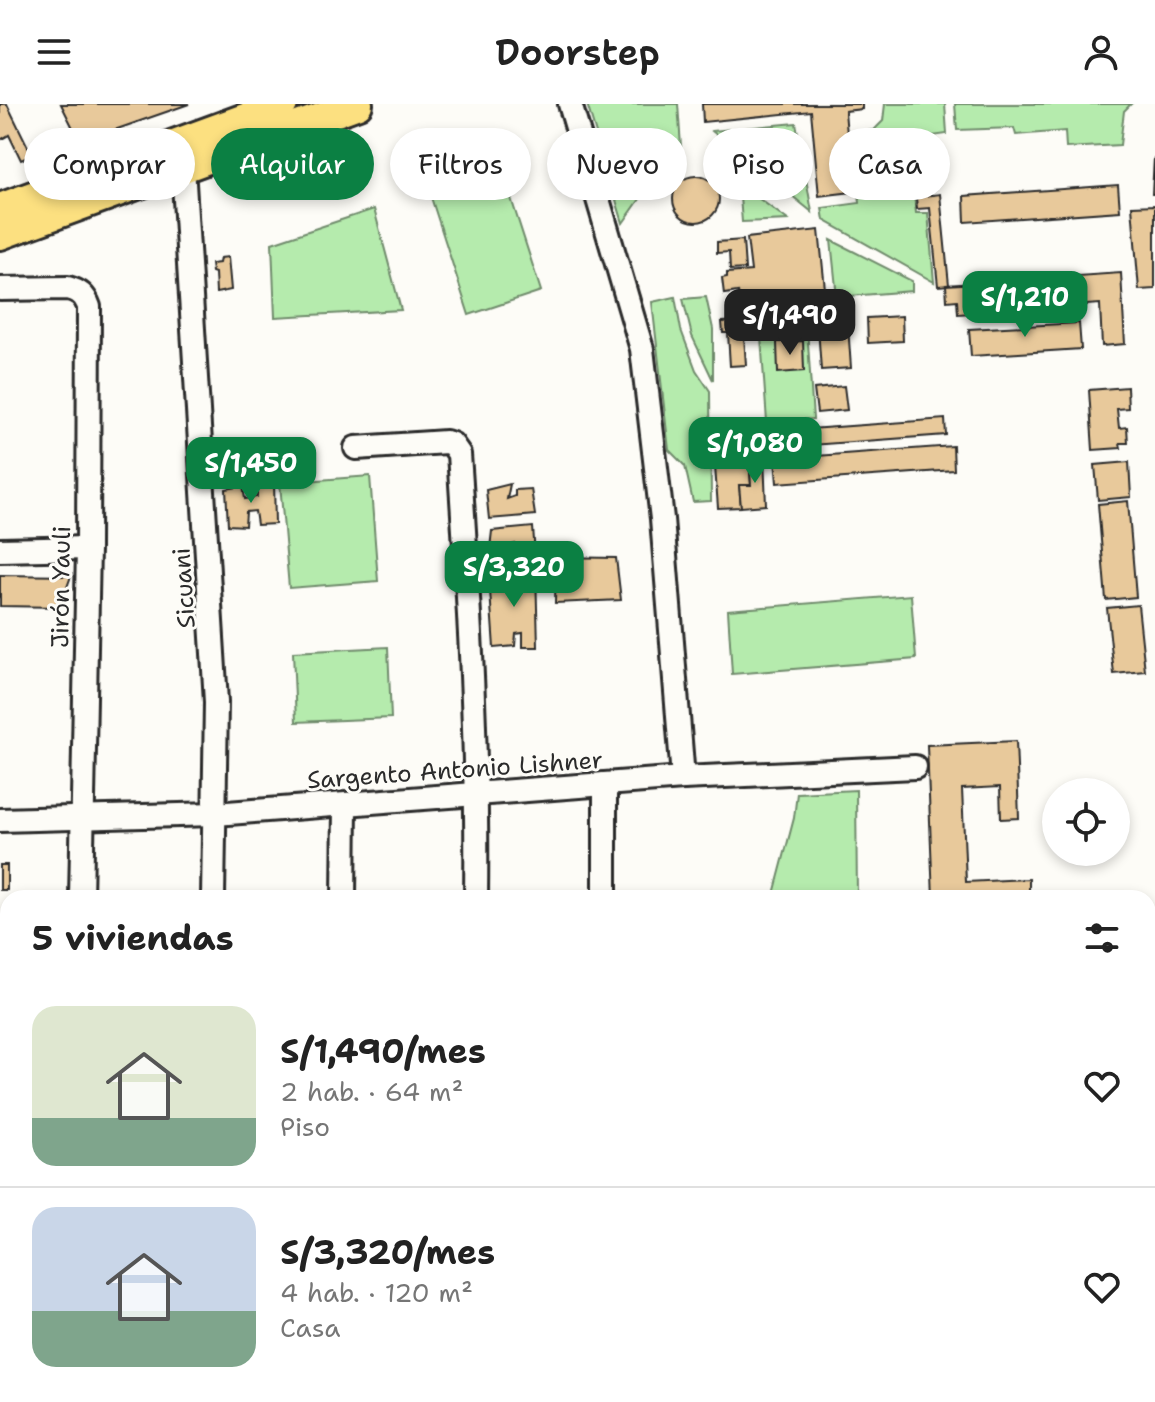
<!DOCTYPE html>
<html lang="es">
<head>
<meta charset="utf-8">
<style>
  :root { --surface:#fff; --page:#f6f6f6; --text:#222; --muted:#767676; --line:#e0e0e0; --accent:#0b8043 }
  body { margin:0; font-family:"Shantell Sans",sans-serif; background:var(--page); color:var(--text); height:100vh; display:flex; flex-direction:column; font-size:30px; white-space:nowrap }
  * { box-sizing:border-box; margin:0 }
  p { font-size:26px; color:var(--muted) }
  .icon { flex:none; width:44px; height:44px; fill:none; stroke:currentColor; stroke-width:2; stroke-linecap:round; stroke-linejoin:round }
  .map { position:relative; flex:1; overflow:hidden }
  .sheet { position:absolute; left:0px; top:786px; width:1156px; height:512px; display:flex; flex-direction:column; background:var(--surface); border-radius:24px 24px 0 0; box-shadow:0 4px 12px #0003 }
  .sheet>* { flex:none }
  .hud { position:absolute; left:24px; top:24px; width:1108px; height:72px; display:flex; gap:16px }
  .fabs { position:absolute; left:1042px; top:674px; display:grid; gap:16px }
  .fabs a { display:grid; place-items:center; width:88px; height:88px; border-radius:50%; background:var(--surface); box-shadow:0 4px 12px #0003; font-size:40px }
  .price { position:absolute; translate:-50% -68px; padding:0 18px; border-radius:16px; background:var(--accent); color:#fff; font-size:26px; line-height:52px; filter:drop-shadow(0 2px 4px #0008) }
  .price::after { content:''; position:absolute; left:50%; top:48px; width:24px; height:18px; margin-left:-12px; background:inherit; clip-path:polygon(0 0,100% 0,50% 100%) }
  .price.active { background:#222; color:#fff }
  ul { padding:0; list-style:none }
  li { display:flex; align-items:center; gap:24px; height:200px; padding:0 32px }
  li+li { border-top:2px solid var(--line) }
  li span { display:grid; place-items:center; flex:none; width:224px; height:160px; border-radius:24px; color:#555 }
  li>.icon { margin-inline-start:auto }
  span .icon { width:96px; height:96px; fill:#fffc; stroke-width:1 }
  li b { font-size:34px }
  h2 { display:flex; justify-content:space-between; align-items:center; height:96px; padding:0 32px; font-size:34px }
  .tag { padding:0 28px; border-radius:36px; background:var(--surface); box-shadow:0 4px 12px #0003; font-size:28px; line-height:72px }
  .tag.active { background:var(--accent); color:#fff }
  header { display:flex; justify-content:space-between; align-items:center; height:104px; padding:0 32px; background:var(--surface); font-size:36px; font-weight:600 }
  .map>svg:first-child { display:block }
  .green { fill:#b5ebad; stroke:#708b6c; stroke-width:2 }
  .building { fill:#e8c99b; stroke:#2b2b2b; stroke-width:2 }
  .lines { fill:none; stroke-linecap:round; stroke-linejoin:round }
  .minor-casing { stroke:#2b2b2b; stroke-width:28 }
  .major-casing { stroke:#2b2b2b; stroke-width:34 }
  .minor { stroke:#fdfcf7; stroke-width:22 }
  .major { stroke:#fce080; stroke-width:28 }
  .labels { text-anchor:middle; stroke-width:6; stroke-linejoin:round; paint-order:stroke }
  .street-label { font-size:24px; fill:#2b2b2b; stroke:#fdfcf7 }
</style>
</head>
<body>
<header><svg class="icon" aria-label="menu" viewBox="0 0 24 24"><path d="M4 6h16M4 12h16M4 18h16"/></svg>Doorstep<svg class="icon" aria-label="person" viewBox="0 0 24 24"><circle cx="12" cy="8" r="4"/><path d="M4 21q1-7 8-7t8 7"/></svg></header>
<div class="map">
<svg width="1155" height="1298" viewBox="0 0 1155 1298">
  <rect width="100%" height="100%" fill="#fdfcf7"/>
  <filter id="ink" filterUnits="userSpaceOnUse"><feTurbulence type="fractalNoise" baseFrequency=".0125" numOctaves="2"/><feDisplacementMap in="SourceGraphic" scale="16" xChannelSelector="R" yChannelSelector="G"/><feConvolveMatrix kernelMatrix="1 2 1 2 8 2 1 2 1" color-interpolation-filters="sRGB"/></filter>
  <g filter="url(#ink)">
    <!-- green -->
    <g class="green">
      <path d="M587,0H678L681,43L657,71L623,119Z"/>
      <path d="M885,0H945L947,30L925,33L931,89L914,91L916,109H928L934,178L824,116L822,104L860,99L853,29L874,26L883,17Z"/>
      <path d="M955,0H1131L1124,7L1120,41L1066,44L1065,27L1016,31L1014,24L957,26Z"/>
      <path d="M796,19L812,108L712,27Z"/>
      <path d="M500,60L541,187L469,211L428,84Z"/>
      <path d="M739,80L788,116L742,118Z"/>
      <path d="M374,105L401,206L275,213L272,139Z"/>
      <path d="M831,136L912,177V187L837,193Z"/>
      <path d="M675,193L681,226L696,266L710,287L711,397L693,398L685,362L669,346L652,198Z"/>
      <path d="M706,193L713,225V276L692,232L683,195Z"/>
      <path d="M806,208L813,315L767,318L761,233H746L745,212Z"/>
      <path d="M370,372L378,477L289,484L280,379Z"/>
      <path d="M911,491L916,555L732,570L728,506Z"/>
      <path d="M388,543L391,614L296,618L293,548Z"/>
      <path d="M856,686L857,794H773L794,714L797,689Z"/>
    </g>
    <!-- building -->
    <g class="building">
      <path d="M0,0H7L32,51L21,56L9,31L0,36Z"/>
      <path d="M61,0H189L80,38Z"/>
      <path d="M702,0H862V5L845,7L852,88L819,92L811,7L703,18Z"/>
      <path d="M1154,53L1155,90H1152Z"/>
      <circle cx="696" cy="95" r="23"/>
      <path d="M1118,81L1120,107L965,118L964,92Z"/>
      <path d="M940,90L949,181L938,182L930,104L917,105L916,93Z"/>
      <path d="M1155,101V185L1139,186L1132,102Z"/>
      <path d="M819,126L825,185L739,195L738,188L724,190L722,174L727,173V169L751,167L747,134Z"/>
      <path d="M743,136L745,165L730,166L729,148L717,149V138Z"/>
      <path d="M228,153L231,186L216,189L215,169L212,168L211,160L219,159L220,154Z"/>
      <path d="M1121,169L1125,240L1102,242L1100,200L958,210L957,196L947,197L946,181Z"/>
      <path d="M847,207L851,264L821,266L817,209Z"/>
      <path d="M902,212L903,237L868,239L867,214Z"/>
      <path d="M743,217L746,261L730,262L728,229H723L722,218Z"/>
      <path d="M1079,219L1081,245L971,252L969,225Z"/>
      <path d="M803,237L804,267L778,269L777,238Z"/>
      <path d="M844,282L847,306L817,309L814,285Z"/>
      <path d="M1127,283L1128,304L1117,305L1119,324L1127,323L1128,339H1120L1121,344L1093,346L1089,286Z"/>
      <path d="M945,315L946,331L770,344L769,328Z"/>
      <path d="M762,332L764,353L749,354L751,381H739L741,403L718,404L714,348L731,347L730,339L748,338V333Z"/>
      <path d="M953,342L954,366L777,379L775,355Z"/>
      <path d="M764,353L766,401L741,403L739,381H751L749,354Z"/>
      <path d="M1129,358L1131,393L1098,396L1095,361Z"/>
      <path d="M274,379L275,420L257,421L255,407L246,408L245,422L228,421L226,385L243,382L245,395L257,393V381Z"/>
      <path d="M510,380L507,395L515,392V386L531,385L535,411L489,415L486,386Z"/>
      <path d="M1128,397L1136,493L1106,496L1098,400Z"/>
      <path d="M533,423L535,451L515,453V440L505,443L504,452L489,453L492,427Z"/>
      <path d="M556,453L616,454L621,496L555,499Z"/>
      <path d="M536,466L538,543H523V529L516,530L515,542L494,544L489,472L515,467L513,480L525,477L523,468Z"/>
      <path d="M0,471L71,472L60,503L0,502Z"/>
      <path d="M1138,501L1145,567L1114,570L1107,504Z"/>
      <path d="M1016,637L1019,714L1001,715L1000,683L962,685L966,778L1029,775V794H933L927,641Z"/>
      <rect x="0" y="761" width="7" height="25"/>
      <path d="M0,860H7L6,883L0,882Z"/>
      <path d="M1148,1039H1155V1087L1148,1111Z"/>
      <path d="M441,1290H454L455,1298H441Z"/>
      <rect x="467" y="1290" width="30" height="8"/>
      <path d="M507,1290H544L545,1298H508Z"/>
      <path d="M554,1290H581L582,1298H555Z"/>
    </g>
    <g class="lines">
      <defs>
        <g id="minor">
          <path d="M570,0L642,245L662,415L683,674"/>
          <path d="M183,63L216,598L213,794"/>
          <path d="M0,185L68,184C79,187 85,191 89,203L88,444L81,794"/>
          <path d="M356,344L446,338L452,340L459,350C469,498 478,645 476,794"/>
          <path d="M0,446L88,444"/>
          <path d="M605,680V794"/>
          <path d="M0,716L215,710L683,674L915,663"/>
          <path d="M344,794L345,701"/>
          <path d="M1148,948L1155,947"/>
          <path d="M0,955H8"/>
          <path d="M1148,1132L1155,1129"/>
          <path d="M1148,1159L1155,1149"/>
          <path d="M0,1203H8"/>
          <path d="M426,1290V1298"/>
          <path d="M755,1290L756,1298"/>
          <path d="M74,1298V1290"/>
          <path d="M249,1298V1290"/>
          <path d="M1106,1298L1108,1290"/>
        </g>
        <g id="major">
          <path d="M0,104L283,0"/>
          <path d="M0,131L358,0"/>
          <path d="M1148,1221L1155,1195"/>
          <path d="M1146,1298L1155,1265"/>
        </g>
      </defs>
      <!-- minor casing -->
      <use href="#minor" class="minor-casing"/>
      <!-- major casing -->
      <use href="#major" class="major-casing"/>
      <!-- minor -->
      <use href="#minor" class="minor"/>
      <!-- major -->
      <use href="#major" class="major"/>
    </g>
  </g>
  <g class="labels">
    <!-- street labels -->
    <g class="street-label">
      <text transform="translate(61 483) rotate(-89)" y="8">Jirón Yauli</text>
      <text transform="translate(184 484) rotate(-94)" y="8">Sicuani</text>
      <text transform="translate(455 666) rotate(-4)" y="8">Sargento Antonio Lishner</text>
    </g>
  </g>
</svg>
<div class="fabs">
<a><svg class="icon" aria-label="locate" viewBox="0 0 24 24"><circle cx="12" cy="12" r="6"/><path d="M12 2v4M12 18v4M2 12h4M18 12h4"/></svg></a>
</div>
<b class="price" style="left:1025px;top:235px">S/1,210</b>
<b class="price active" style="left:790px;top:253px">S/1,490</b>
<b class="price" style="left:755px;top:381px">S/1,080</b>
<b class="price" style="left:251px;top:401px">S/1,450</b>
<b class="price" style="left:514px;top:505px">S/3,320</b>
<div class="hud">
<a class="tag">Comprar</a>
<a class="tag active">Alquilar</a>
<a class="tag">Filtros</a>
<a class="tag">Nuevo</a>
<a class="tag">Piso</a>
<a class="tag">Casa</a>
</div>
<section class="sheet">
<h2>5 viviendas<svg class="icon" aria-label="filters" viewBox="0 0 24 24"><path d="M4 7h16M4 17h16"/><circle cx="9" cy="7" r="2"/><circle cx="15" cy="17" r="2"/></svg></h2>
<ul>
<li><span style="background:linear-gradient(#dfe7d0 70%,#7fa58c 0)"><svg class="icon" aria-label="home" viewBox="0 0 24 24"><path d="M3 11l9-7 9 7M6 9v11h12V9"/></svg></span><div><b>S/1,490/mes</b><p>2 hab. · 64 m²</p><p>Piso</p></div><svg class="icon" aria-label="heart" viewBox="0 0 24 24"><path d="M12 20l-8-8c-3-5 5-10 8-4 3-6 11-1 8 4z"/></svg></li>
<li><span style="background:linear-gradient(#c9d6e8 65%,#7fa58c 0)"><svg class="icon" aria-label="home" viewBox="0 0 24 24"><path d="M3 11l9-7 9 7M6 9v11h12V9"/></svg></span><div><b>S/3,320/mes</b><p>4 hab. · 120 m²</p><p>Casa</p></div><svg class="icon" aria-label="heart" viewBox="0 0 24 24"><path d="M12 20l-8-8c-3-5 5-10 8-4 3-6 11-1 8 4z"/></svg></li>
</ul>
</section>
</div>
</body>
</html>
